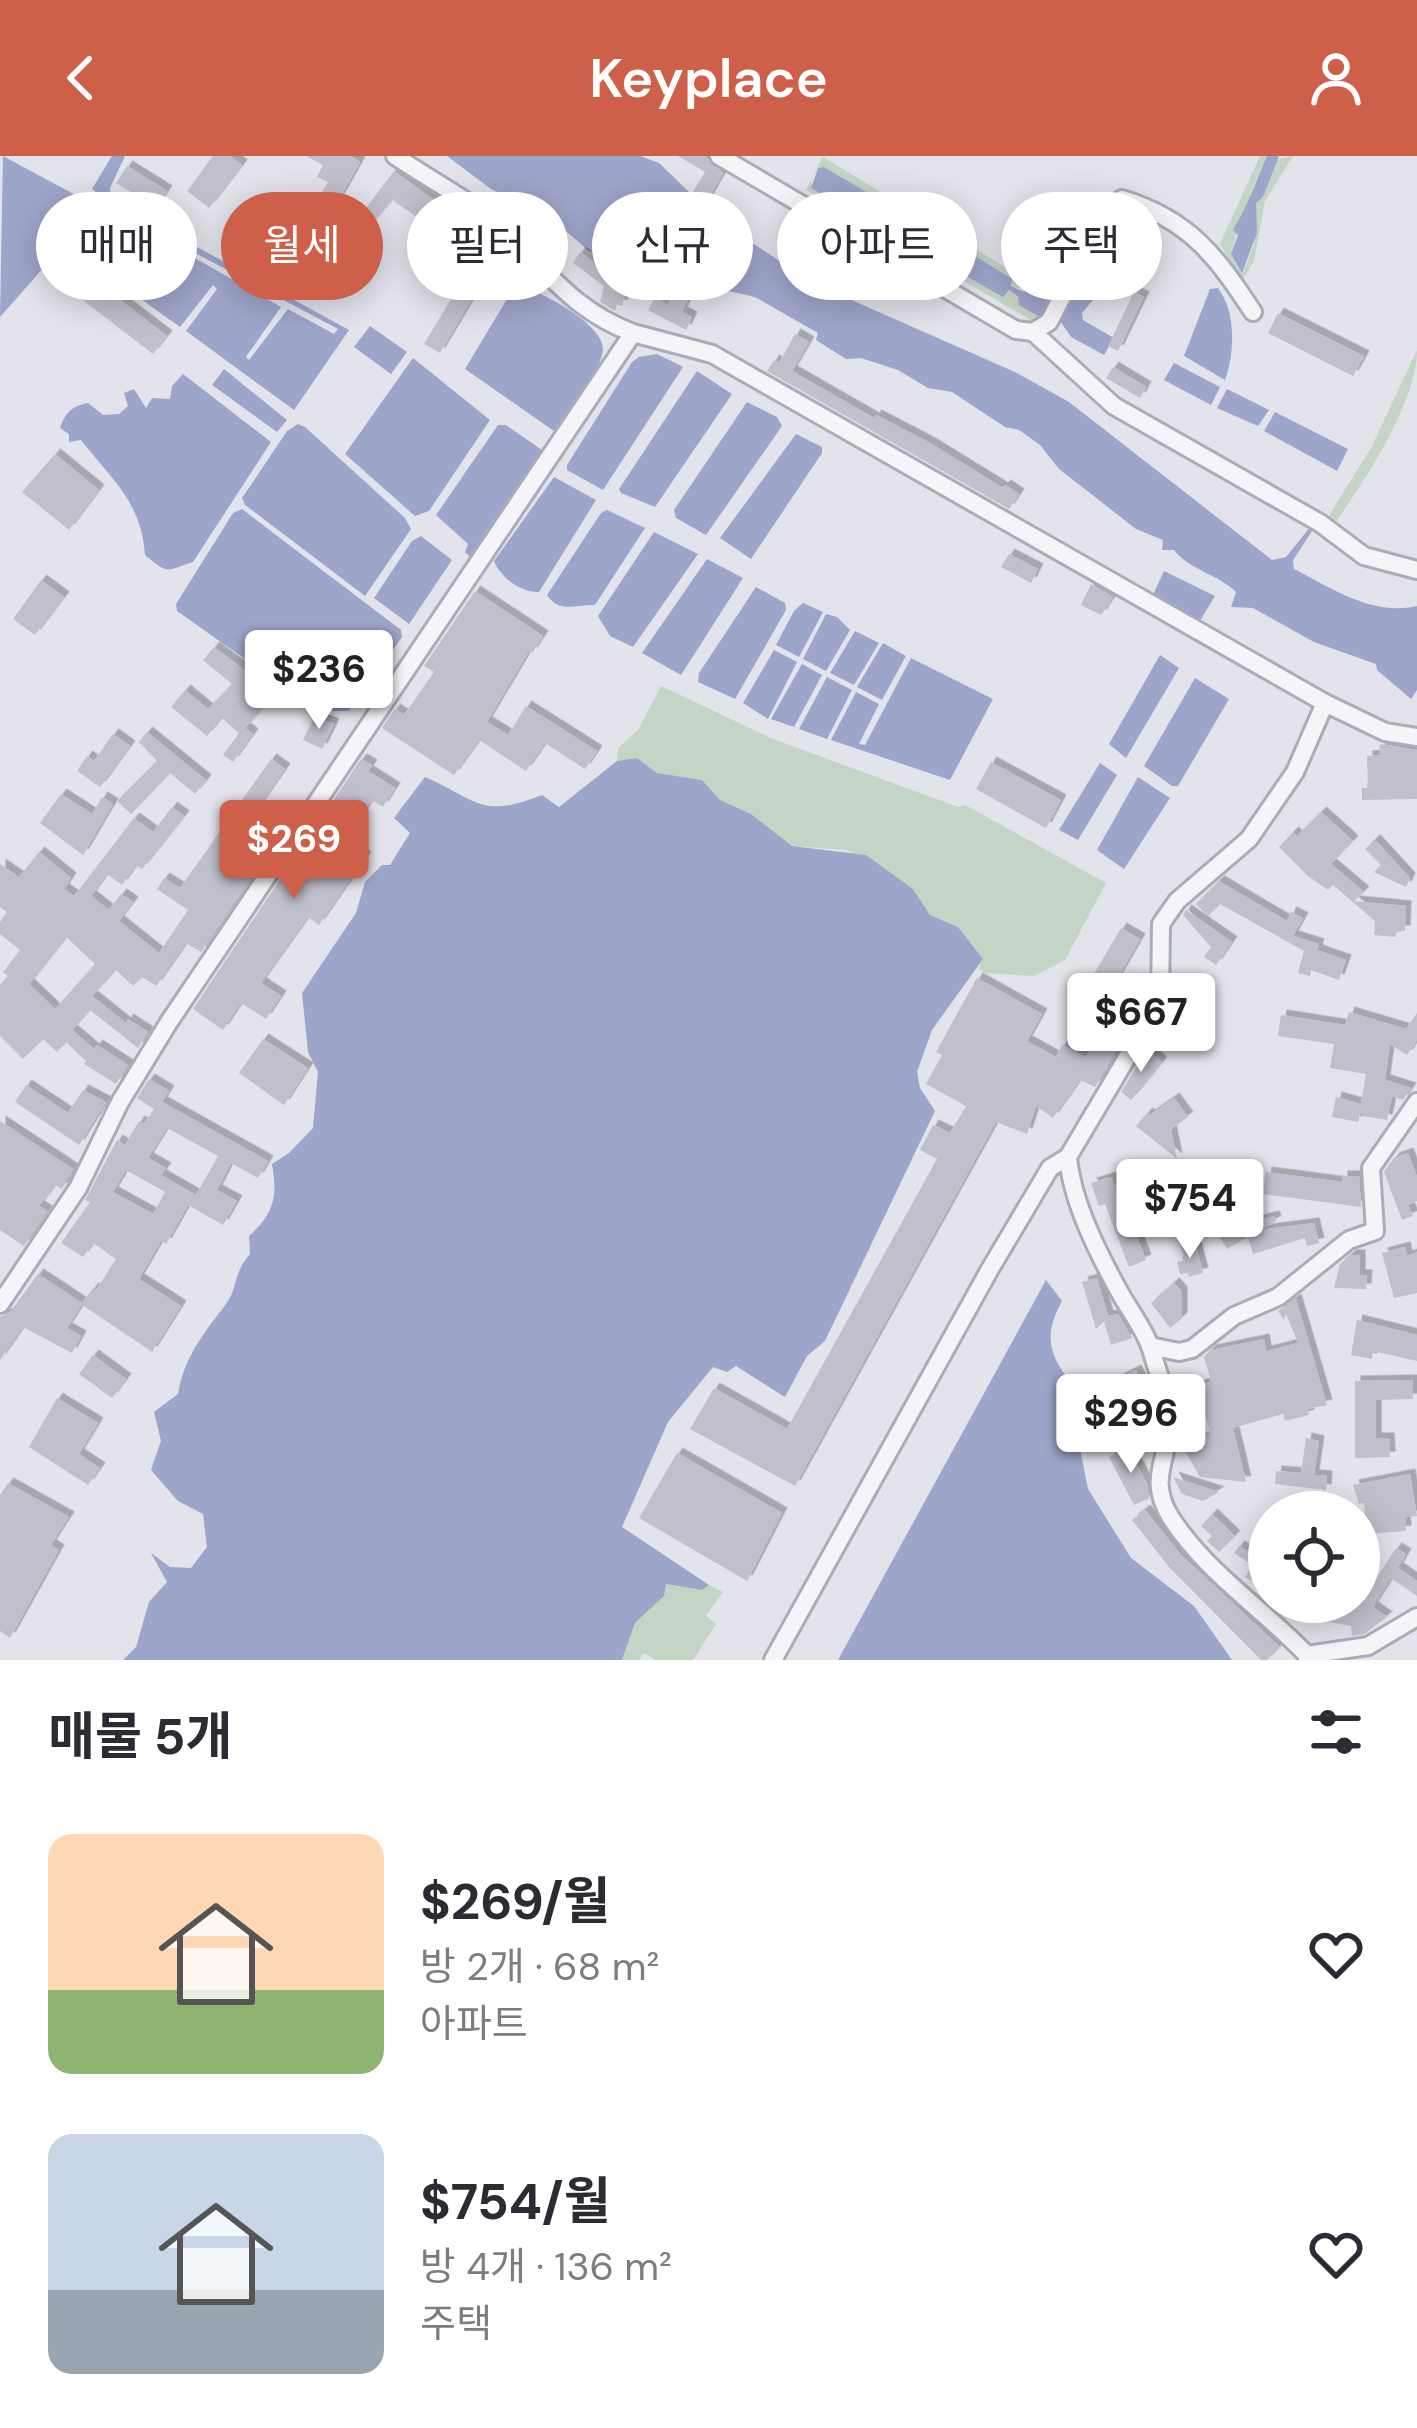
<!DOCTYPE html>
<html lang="ko">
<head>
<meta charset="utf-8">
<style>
  :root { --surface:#fff; --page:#f7f7f7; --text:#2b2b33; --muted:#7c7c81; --accent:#ce5f49 }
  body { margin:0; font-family:"DM Sans","Noto Sans KR",sans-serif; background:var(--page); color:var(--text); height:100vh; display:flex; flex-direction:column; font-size:45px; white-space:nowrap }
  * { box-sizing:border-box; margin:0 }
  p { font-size:39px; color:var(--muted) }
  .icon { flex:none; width:66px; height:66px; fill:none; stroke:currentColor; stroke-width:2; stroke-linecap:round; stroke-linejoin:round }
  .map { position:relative; height:1504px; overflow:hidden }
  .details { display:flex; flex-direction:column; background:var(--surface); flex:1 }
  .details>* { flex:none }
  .hud { position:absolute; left:36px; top:36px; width:1347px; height:108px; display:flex; gap:24px }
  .fabs { position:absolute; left:1248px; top:1335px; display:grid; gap:24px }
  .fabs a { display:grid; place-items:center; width:132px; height:132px; border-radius:50%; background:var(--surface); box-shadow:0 6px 30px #0003; font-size:60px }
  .price { position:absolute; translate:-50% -102px; padding:0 27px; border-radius:12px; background:#fff; color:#222; font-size:39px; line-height:78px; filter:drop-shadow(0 3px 6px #0008) }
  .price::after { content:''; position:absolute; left:50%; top:72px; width:36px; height:27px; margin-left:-18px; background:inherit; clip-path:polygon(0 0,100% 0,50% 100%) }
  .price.active { background:var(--accent); color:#fff }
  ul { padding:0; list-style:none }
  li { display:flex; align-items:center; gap:36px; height:300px; padding:0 48px }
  li span { display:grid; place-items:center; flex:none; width:336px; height:240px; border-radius:24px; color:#555 }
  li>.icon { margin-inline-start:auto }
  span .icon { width:144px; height:144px; fill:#fffc; stroke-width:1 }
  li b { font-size:51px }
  h2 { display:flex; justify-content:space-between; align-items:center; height:144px; padding:0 48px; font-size:51px }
  .pill { padding:0 42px; border-radius:54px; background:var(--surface); box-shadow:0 6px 30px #0003; font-size:42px; line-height:108px }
  .pill.active { background:var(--accent); color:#fff }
  header { display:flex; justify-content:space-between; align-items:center; height:156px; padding:0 48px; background:var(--accent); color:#fff; font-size:54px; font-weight:600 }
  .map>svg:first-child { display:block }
  .green { fill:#c4d4c5; fill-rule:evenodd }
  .water { fill:#9ea5ca }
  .building { fill:#c0c0cd; fill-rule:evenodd; filter:url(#shadow) }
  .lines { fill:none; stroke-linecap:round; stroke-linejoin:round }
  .minor-casing { stroke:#abacb9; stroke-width:22 }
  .minor { stroke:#f5f5f9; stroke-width:16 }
</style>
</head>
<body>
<header><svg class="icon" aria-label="back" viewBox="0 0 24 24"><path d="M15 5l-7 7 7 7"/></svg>Keyplace<svg class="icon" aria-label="person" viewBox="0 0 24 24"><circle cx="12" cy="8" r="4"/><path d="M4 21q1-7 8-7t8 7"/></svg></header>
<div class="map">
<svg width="1417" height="1504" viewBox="0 0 1417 1504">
  <defs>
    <filter id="shadow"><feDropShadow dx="5.5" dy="-5.5" stdDeviation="0" flood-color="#0004"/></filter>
  </defs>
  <rect width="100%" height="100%" fill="#e2e3eb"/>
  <!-- green -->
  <g class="green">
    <path d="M1260,0H1267L1251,36L1252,46L1241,59L1231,98L1243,116L1254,89L1255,46L1263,41L1275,4L1293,0L1265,45L1254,105L1242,125L1220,88Z"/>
    <path d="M823,1L1055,141L1053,144L1010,129L1004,141L1008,134L1043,163L1038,168L806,34ZM824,11L906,60L895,78L810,26L818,12Z"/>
    <path d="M1417,194C1417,246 1365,324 1335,367L1329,360L1372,290Z"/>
    <path d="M661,530L773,583L958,651L965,649L1106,727L1065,804L1034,820L984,817L979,813L982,803L958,771L930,759L913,733L847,694L792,690L751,658L720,644L702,624L657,617L637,602L617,605L618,592L638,574Z"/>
    <path d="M665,1428L702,1434L709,1429L723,1436L706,1460L716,1468L693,1504H656L644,1497L639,1504H622L635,1467L664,1440Z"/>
  </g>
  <!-- water -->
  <g class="water">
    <path d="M3,0L157,83L133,121L135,124L163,84L281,151L246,201L249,204L288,153L334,178L338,173L105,49L103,41L92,33L112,0H125L110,32L111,44L349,174L294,254L186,175L217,133L213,129L180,171L74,95L96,63L91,58L0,161Z"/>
    <path d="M447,0H640L659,7L720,66L815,128L1015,216L1069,246L1272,404L1286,401L1311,370L1314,372L1293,404L1294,413C1333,433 1372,460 1417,450V534L1411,543L1377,514L1376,508L1314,486L1253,452L1231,451L1236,436C1218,418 1189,414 1174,394H1162L1163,384L1136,373L1059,313L1040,289L1019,274L1005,271L952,236L928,232L898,214L861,202L846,203L816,184L818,177L755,141L720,133L692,114L620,96L599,92L590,96L547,59L491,33Z"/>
    <path d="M1267,0H1279L1263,41L1256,47L1257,77L1242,117L1231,98L1238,79L1233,74C1248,49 1255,28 1267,0Z"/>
    <path d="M824,11L907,60L894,79L811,32L818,12Z"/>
    <path d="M924,68L1012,123L1011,130L1024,136L1030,132L1053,144L1043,163L1019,149L1018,141L1009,134L1003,141L910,88L906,83L910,72Z"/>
    <path d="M1102,94L1116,103L1104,131L1082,157L1083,164L1114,182L1104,199L1071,181L1060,165Z"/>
    <path d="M516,128C538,134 605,168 603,194C601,216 567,256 554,275L465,213Z"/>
    <path d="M1218,132C1236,156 1235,196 1225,224L1184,200L1210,133Z"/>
    <path d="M370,170L407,196L391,218L354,191Z"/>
    <path d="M657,198L683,211L603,334L567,314V309L632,206L639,201Z"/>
    <path d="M413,202L490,264L429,355L415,360L345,298Z"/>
    <path d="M1174,207L1220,231L1211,249L1164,224Z"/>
    <path d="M224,213L287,264L277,276L212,229Z"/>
    <path d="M697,215L732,238L655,351L621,337L619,333Z"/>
    <path d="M183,218L271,286L193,406C167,414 170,420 145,399C141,344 111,323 81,284L69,286V278L60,272C65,257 72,250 88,247L103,259L119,258L128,250L124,237L134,233L146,252L152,242L170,243L172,230Z"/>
    <path d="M1227,233L1269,254L1258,270L1217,252Z"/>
    <path d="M747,246L777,261L782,270L706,379L676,362L674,354Z"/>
    <path d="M1275,256L1348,293L1337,315L1264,275Z"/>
    <path d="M298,268L305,271L405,362L411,373L365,440L245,349L242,342L287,275Z"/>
    <path d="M498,269H506L542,294L471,402L465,396L468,388L436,359Z"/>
    <path d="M796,278L822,291V297L751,403L720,382Z"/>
    <path d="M554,321L596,344L539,436C521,437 500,421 494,405Z"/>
    <path d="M242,353L401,474L402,481L349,555H319L177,455L176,448L233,357Z"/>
    <path d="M607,354L645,372L595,449C575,448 560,458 547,439L601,357Z"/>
    <path d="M654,376L698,398L633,491L610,480L598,460Z"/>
    <path d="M421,380L452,404L409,468L374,442L412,385Z"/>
    <path d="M707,403L743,422L681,519L642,497Z"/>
    <path d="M1164,415L1215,440L1198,468C1182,459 1165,451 1153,439Z"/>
    <path d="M756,431L785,447L786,454L735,543L698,526L699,517Z"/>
    <path d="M803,447L823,456L799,501L776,489L794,455Z"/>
    <path d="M826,458L837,461L850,474L826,515L803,503Z"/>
    <path d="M855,475L879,487L854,529L830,517Z"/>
    <path d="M883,487L906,500L882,544L857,531Z"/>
    <path d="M774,494L797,506L768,563L743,547Z"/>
    <path d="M1160,499L1179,512L1126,602L1109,588Z"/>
    <path d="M911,502L993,543L950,624L831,584L856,536L879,548L859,588L865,589Z"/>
    <path d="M802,508L822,519L794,571L771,563Z"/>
    <path d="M827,521L852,534L827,583L799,573Z"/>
    <path d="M1195,522L1229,543L1178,630H1172L1144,610Z"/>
    <path d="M637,602L657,617L702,624L720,644L751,658L792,690L866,699L913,733L930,759L958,771L983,803L932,874L917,916L920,932L935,955L825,1185L807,1200L785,1241L736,1210L727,1216L713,1211L668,1266L622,1371L709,1429L702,1434L666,1428L664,1440L635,1467L622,1504H123L136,1491L149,1446L167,1426L151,1397L170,1411L191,1412L207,1391L203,1358L178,1345L151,1314L161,1285L154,1256L178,1238C184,1201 204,1177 226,1148C238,1132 233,1117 250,1098L249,1080C274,1057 278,1041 272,1008L289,997L313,972L318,916L308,896L302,837L356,757L365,726L382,709H390L410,677L394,662L425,621C479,645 481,663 542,639L559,651L617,605Z"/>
    <path d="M1100,607L1117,619L1078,684L1059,674Z"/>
    <path d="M1138,621L1170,642L1124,713L1097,694Z"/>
    <path d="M1046,1124L1062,1145C1027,1208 1083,1219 1092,1269L1079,1288L1088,1333L1131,1402L1194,1450L1232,1504H838Z"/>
  </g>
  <!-- building -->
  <g class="building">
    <path d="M213,0H230L242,9L209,52L187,35Z"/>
    <path d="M306,0H350L360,6L337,47L359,61L394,15L456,60L448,71L469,85L458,99L431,81L436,74L392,44L363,78L352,71L348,79L335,70L321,92L306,82L314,70L305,65L328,26L317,21L323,9Z"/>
    <path d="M678,0H705L723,17L707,45L693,36L705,16Z"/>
    <path d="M127,10L167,35L156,51L116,27Z"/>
    <path d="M238,81L326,125L317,143L284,126L286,121L231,96Z"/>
    <path d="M483,89L513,110L500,128L472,108Z"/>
    <path d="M580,96L606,115L629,122L622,150L617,148L615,155L600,146L604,130L573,107Z"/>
    <path d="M64,101L167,180L153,198L50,119Z"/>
    <path d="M679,126L693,133L682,156L692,161L686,174L648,154L655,142L668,149Z"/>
    <path d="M457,133L472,143L440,197L424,188Z"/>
    <path d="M1134,136L1144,141L1118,195L1108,190Z"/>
    <path d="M1278,157L1364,200L1353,220L1268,177Z"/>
    <path d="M795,178L809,186L792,215L874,262L876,259L930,287L1003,332L1005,329L1019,338L1009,353L767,215L774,204L779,207Z"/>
    <path d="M1113,211L1146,231L1140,242L1106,222Z"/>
    <path d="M55,298L99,334L69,374L22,336Z"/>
    <path d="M1009,398L1038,413L1031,427L1001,411Z"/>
    <path d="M41,424L64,441L35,479L13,463Z"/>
    <path d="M1091,428L1113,441L1101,459L1081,449Z"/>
    <path d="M475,435L543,480L532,497L529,495L487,566L508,579L526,550L597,595L585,613L545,587L526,615L479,584L454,619L382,572L395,553L404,559L434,516L424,510Z"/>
    <path d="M214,491L276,538L245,572L253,578L233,606L223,599L239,577L222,562L207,580L171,551L185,534L208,553L232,528L203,504Z"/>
    <path d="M315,560L334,568L322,593L303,584Z"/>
    <path d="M147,576L206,624L195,638L170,617L131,658L117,645L157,605L139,586Z"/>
    <path d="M113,578L130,590L100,631L77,615L87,600L94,605Z"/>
    <path d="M1380,588L1417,594V643L1362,644V632H1368L1367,600L1379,599Z"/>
    <path d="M271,603L285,613L237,682L248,689L240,702L257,713L201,796L186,787L156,830L142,821L133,830L116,814L92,840L126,867L128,863L148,876L138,892L90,854L72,874L94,893L97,889L128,909L116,928L84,908L86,905L66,886L57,896L43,883L23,903L0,880V829L8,820L3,816L20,794L0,778V766L7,756L0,751V708L19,721L39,696L71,722L64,733L74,740L134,662L153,676L172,651L184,660L142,713L136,709L122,729L107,718L91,740L109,754L121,738L133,746L119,765L159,797L188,754L157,733L164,722L180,732ZM66,781L95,808L55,853L29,828Z"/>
    <path d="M361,603L372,609L368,615L395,632L383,651L372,644L343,686L366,701L319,769L308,761L261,827L281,840L266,863L241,847L223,874L193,853Z"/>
    <path d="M991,606L1061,644L1046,672L976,633Z"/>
    <path d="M61,638L92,658L102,641L113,648L83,699L40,667Z"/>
    <path d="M1321,656L1353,685L1331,708L1364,736L1354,745L1406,750L1405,775H1397L1395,781L1374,779L1375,765L1333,729L1328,734L1308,720L1279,691L1293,676L1297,680Z"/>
    <path d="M1375,684L1410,722L1406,731L1374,716L1381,709L1365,693Z"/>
    <path d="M1219,725L1287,765L1291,756L1303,762L1293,780L1319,788L1317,794L1346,804L1339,824L1311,814L1310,820L1298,817L1304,795L1220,748L1208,760L1196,748Z"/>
    <path d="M1186,754L1232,786L1216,809L1204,801L1211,791L1183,759Z"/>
    <path d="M1121,772L1140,783L1112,832L1092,821Z"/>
    <path d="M977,822L1042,858L1027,885L1056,901L1062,889L1086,901L1096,881L1118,892L1095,931L1080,924L1053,962L1036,950L1027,978L996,966L795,1330L690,1273L714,1232L787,1273L937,1003L920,994L933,969L950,977L966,950L926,928L942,899L936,896Z"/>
    <path d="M1349,856L1406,873L1417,857V884L1407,899L1390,888L1385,924L1411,932L1403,944L1392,940L1387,964L1363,960L1361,954L1358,966L1332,961L1336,941L1361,948L1366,918L1330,912L1334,888L1278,880L1281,859L1345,869Z"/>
    <path d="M263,883L308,912L284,949L239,917Z"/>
    <path d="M1147,894L1162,906L1131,944L1121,936Z"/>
    <path d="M149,923L169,935L162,946L268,1005L258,1022L231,1007L217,1034L237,1045L223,1069L188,1049L166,1088L161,1085L139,1123L181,1150L152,1196L82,1149L67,1172L81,1180L72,1197L23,1171L0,1204V1161L11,1155L38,1118L82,1147L93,1132L96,1134L116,1103L93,1087L83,1101L61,1087L90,1046L85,1044L117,984L125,989L139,965L144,968L154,953L137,942ZM167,972L218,1000L196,1039L161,1019L166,1012L148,1002ZM126,1014L165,1036L153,1058L113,1036Z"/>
    <path d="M26,929L68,957L83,934L106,946L79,989L15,946Z"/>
    <path d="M1174,942L1188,961L1171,973L1177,1003L1136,970L1147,957L1150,959Z"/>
    <path d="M0,965L73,1013L62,1033L55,1029L39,1050L47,1055L24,1090L0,1074Z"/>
    <path d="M1408,997L1417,1021V1045L1408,1049L1413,1060L1402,1064L1384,1016L1394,1002Z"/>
    <path d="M1266,1016L1342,1026V1020H1359L1361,1051L1263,1038Z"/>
    <path d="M1111,1021L1115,1030L1130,1025L1148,1074L1136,1078L1146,1104L1129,1111L1105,1048L1099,1050L1091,1027Z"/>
    <path d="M1274,1060L1276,1065L1260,1074L1314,1067L1319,1087L1307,1090L1305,1082L1253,1098L1248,1081L1227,1093L1219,1080L1238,1069Z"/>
    <path d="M1195,1087L1203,1117L1189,1121L1188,1117L1180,1118L1177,1106L1185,1104L1181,1091Z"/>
    <path d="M1405,1091L1407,1100L1417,1096V1137L1394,1142L1382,1097Z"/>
    <path d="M1351,1099H1360V1119H1367L1366,1133L1334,1132L1340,1108Z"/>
    <path d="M1097,1122L1108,1160L1118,1158L1132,1182L1111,1189L1104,1165L1096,1173L1082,1126Z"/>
    <path d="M1174,1127L1182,1136V1162L1170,1172L1151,1147Z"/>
    <path d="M1296,1143L1327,1249L1307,1253L1309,1259L1285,1265L1283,1258L1233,1272L1246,1326L1200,1321L1183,1292L1210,1277L1198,1229L1211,1226L1204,1200L1211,1194L1264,1183L1266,1195L1298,1187L1286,1158L1284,1164L1278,1155Z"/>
    <path d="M1357,1164L1417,1179V1205L1373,1195L1372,1203L1351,1199Z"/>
    <path d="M93,1199L126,1223L112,1242L79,1218Z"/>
    <path d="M1136,1214L1155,1254L1134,1265L1114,1225Z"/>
    <path d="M1413,1224V1243L1376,1244V1282H1389L1390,1301L1355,1302V1225Z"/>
    <path d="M57,1242L98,1267L79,1298L100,1312L88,1329L29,1291Z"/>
    <path d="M1306,1282L1319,1285L1314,1319L1327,1320L1326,1334L1275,1328L1276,1315L1301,1317Z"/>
    <path d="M1128,1291L1147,1328L1149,1342L1134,1349L1109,1301Z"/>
    <path d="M677,1297L782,1357L747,1425L639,1362Z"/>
    <path d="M1410,1318L1417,1360L1405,1361L1406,1375L1366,1378L1364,1347L1359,1348L1353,1329Z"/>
    <path d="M1173,1321L1182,1324L1219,1336L1203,1345L1182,1338Z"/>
    <path d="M8,1327L69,1361L51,1389L59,1394L10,1482L0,1475V1339Z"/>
    <path d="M1145,1354L1181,1399L1280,1491L1267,1504H1261L1169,1411L1132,1364Z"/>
    <path d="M1212,1358L1235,1380L1219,1396L1207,1385L1212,1380L1201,1370Z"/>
    <path d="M1239,1390L1269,1407V1422L1262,1417L1256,1427L1245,1421L1252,1409L1234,1397Z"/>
    <path d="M1396,1392L1406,1398L1398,1412L1417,1425V1440L1391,1422L1373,1451L1387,1461L1364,1478L1352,1480L1351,1470L1313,1463L1317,1446H1359V1432L1366,1421L1374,1426Z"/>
  </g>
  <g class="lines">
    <defs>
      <g id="minor">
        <path d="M719,0L1016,174L1033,176L1049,166L1108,53L1122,43C1190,64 1216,100 1253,156"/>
        <path d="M1033,176L1114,250L1320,367L1364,400L1417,414"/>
        <path d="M633,177L712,198L1325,547L1385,576L1417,581"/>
        <path d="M0,1148L78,1032L120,946L169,866L633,177C572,154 548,115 503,74C472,45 430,24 395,0"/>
        <path d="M1150,1190L1179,1196L1192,1193L1234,1160L1278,1141L1349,1084L1375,1075L1371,1012L1417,946"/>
        <path d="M1307,1499L1368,1490L1417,1461"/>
        <path d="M773,1504L990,1113L1050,1012L1068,1001"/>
        <path d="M1307,1504V1499C1262,1452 1207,1417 1171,1362C1146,1322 1170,1303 1169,1265C1169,1244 1157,1214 1151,1193C1145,1174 1130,1155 1120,1137C1098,1097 1072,1046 1068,1001L1160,846L1161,768L1177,745L1249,683L1295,616L1325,547"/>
      </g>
    </defs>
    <!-- minor casing -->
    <use href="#minor" class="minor-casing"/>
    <!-- minor -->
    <use href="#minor" class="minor"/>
  </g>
</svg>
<div class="fabs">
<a><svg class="icon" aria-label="locate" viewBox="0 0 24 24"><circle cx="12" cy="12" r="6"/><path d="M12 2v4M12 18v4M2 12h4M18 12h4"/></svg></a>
</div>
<b class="price" style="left:319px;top:576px">$236</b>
<b class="price active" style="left:294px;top:746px">$269</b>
<b class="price" style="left:1141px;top:919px">$667</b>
<b class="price" style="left:1190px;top:1105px">$754</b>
<b class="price" style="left:1131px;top:1320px">$296</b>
<div class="hud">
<a class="pill">매매</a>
<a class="pill active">월세</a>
<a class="pill">필터</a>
<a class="pill">신규</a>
<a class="pill">아파트</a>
<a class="pill">주택</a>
</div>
</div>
<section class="details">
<h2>매물 5개<svg class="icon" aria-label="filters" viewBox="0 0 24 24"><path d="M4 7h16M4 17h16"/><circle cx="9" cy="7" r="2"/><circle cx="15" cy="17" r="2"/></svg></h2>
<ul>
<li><span style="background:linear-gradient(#ffd9b3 65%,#8fb573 0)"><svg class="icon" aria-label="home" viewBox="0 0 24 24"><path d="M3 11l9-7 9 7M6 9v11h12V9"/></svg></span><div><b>$269/월</b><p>방 2개 · 68 m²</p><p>아파트</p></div><svg class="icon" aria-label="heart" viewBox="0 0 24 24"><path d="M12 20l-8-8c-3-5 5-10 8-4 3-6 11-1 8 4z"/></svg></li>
<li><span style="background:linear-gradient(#c9d6e8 65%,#9aa5b1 0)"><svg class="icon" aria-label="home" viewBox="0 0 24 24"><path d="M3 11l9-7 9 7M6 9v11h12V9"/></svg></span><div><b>$754/월</b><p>방 4개 · 136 m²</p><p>주택</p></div><svg class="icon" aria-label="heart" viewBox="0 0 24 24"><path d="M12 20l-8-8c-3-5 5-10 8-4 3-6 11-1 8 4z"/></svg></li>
</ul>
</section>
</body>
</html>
